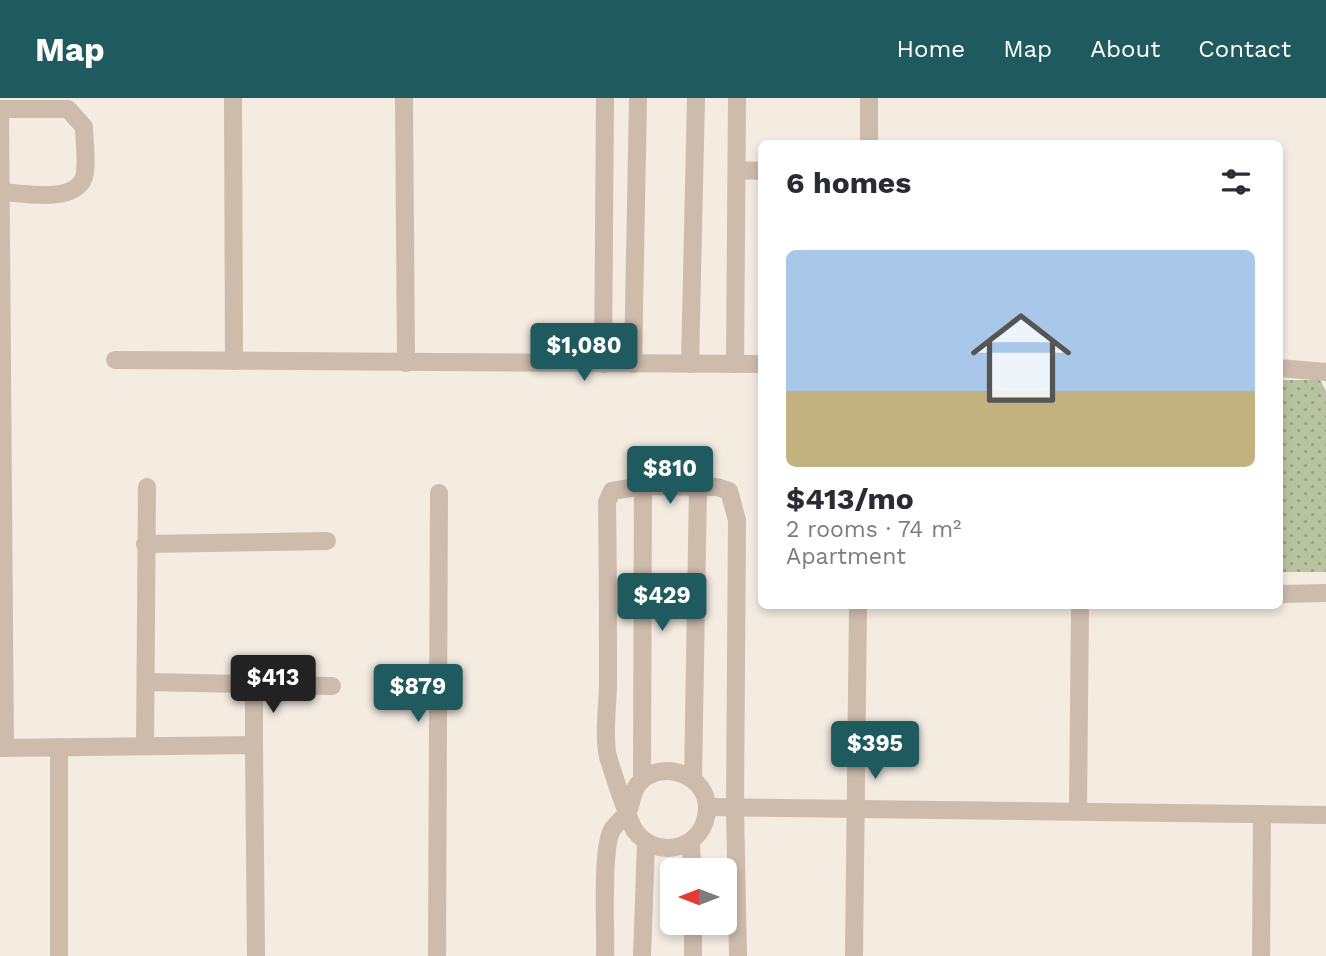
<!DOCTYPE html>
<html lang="en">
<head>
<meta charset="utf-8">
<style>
  :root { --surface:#fff; --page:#f7f7f7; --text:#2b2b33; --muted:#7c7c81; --line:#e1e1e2; --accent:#1f5a5e }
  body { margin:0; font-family:"Work Sans",sans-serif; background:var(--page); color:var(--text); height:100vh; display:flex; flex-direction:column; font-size:26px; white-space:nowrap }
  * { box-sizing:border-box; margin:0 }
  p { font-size:23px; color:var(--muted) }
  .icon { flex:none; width:38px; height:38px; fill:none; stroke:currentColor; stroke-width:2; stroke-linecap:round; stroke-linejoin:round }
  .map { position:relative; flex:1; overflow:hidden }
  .side { position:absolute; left:758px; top:42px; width:525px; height:469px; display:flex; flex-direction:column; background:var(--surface); border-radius:10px; box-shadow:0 4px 10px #0003 }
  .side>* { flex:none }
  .needle { width:46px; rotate:270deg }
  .controls { position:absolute; left:660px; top:760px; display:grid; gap:14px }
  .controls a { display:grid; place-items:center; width:77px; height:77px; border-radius:10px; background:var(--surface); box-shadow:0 4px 10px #0003; font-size:35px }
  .price { position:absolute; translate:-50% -60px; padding:0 16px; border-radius:7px; background:var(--accent); color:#fff; font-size:23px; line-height:46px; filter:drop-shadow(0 2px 4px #0008) }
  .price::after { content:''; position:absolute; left:50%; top:42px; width:21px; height:16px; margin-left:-10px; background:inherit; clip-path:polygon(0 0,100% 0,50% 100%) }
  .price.on { background:#222; color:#fff }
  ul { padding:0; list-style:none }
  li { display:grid; align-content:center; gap:14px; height:371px; padding:0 28px }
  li+li { border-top:2px solid var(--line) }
  li span { display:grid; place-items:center; height:217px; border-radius:10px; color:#555 }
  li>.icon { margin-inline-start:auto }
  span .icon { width:126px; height:126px; fill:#fffc; stroke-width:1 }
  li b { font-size:30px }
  h2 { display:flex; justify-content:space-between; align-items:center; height:84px; padding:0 28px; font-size:30px }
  header { display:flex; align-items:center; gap:42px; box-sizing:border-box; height:98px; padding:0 35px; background:var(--accent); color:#fff }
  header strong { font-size:33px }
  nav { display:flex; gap:38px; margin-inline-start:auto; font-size:24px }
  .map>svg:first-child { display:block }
  .park { fill:url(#park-dots) }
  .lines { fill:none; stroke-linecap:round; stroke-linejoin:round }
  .minor { stroke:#cdbbac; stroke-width:18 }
</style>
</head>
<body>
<header>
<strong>Map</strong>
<nav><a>Home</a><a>Map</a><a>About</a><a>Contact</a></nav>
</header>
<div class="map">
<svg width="1326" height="858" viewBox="0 0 1326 858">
  <defs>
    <pattern id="park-dots" width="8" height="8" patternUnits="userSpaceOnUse" patternTransform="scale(1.75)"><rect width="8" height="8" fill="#b8c4a0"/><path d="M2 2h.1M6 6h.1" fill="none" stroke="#97a083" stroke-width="1.8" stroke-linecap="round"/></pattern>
  </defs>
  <rect width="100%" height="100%" fill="#f4ebe1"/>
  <!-- park -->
  <path class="park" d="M1279,282H1320L1326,293V474H1279Z"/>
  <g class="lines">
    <!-- minor -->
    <g class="minor">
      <path d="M233,0L234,263"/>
      <path d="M404,0L406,265"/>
      <path d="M869,0V46"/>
      <path d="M0,11H68L84,29C84,43 88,66 84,79C75,106 23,95 1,94"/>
      <path d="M0,17L5,650"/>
      <path d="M737,72L761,73"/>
      <path d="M115,262L761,266"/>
      <path d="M603,266L605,0"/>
      <path d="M633,266L638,0"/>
      <path d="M690,266L696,0"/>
      <path d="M735,266L737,0"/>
      <path d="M1279,270L1326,274"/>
      <path d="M145,446L327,443"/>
      <path d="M1279,496L1326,495"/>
      <path d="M146,584L332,588"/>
      <path d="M254,647V587"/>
      <path d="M145,648L147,389"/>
      <path d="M59,649V858"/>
      <path d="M0,650L254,647L256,858"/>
      <path d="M693,681L698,389"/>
      <path d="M642,682L643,388"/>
      <path d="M707,709L1326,717"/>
      <path d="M1078,713L1080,508"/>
      <path d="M691,744L692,772"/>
      <path d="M693,824V858"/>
      <path d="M437,858L439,395"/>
      <path d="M605,858C606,833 601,750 612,732C617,724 626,719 629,711C633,701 632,691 641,683C665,661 708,678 707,711C706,750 658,764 635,733C629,724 612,672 608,659C603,637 608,607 608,584C608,524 608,464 607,404L612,393L643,388L717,389L729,393L737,422L735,710L738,858"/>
      <path d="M642,858L646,745"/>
      <path d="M854,858L858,508"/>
      <path d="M1261,858L1262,716"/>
    </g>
  </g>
</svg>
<div class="controls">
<a><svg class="needle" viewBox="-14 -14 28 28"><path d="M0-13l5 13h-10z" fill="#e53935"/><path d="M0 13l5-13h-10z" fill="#7c7c81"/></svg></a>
</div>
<b class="price" style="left:584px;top:285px">$1,080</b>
<b class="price" style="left:670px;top:408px">$810</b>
<b class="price" style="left:662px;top:535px">$429</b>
<b class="price on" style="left:273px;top:617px">$413</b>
<b class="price" style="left:418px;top:626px">$879</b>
<b class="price" style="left:875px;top:683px">$395</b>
<section class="side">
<h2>6 homes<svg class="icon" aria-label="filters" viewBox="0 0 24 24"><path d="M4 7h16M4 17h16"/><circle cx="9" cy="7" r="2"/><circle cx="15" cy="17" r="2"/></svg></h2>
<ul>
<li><span style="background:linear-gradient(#a9c7e8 65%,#c2b280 0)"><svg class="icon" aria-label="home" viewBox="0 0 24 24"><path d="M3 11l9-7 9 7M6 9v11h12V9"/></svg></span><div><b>$413/mo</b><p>2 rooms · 74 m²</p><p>Apartment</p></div></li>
</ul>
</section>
</div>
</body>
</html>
